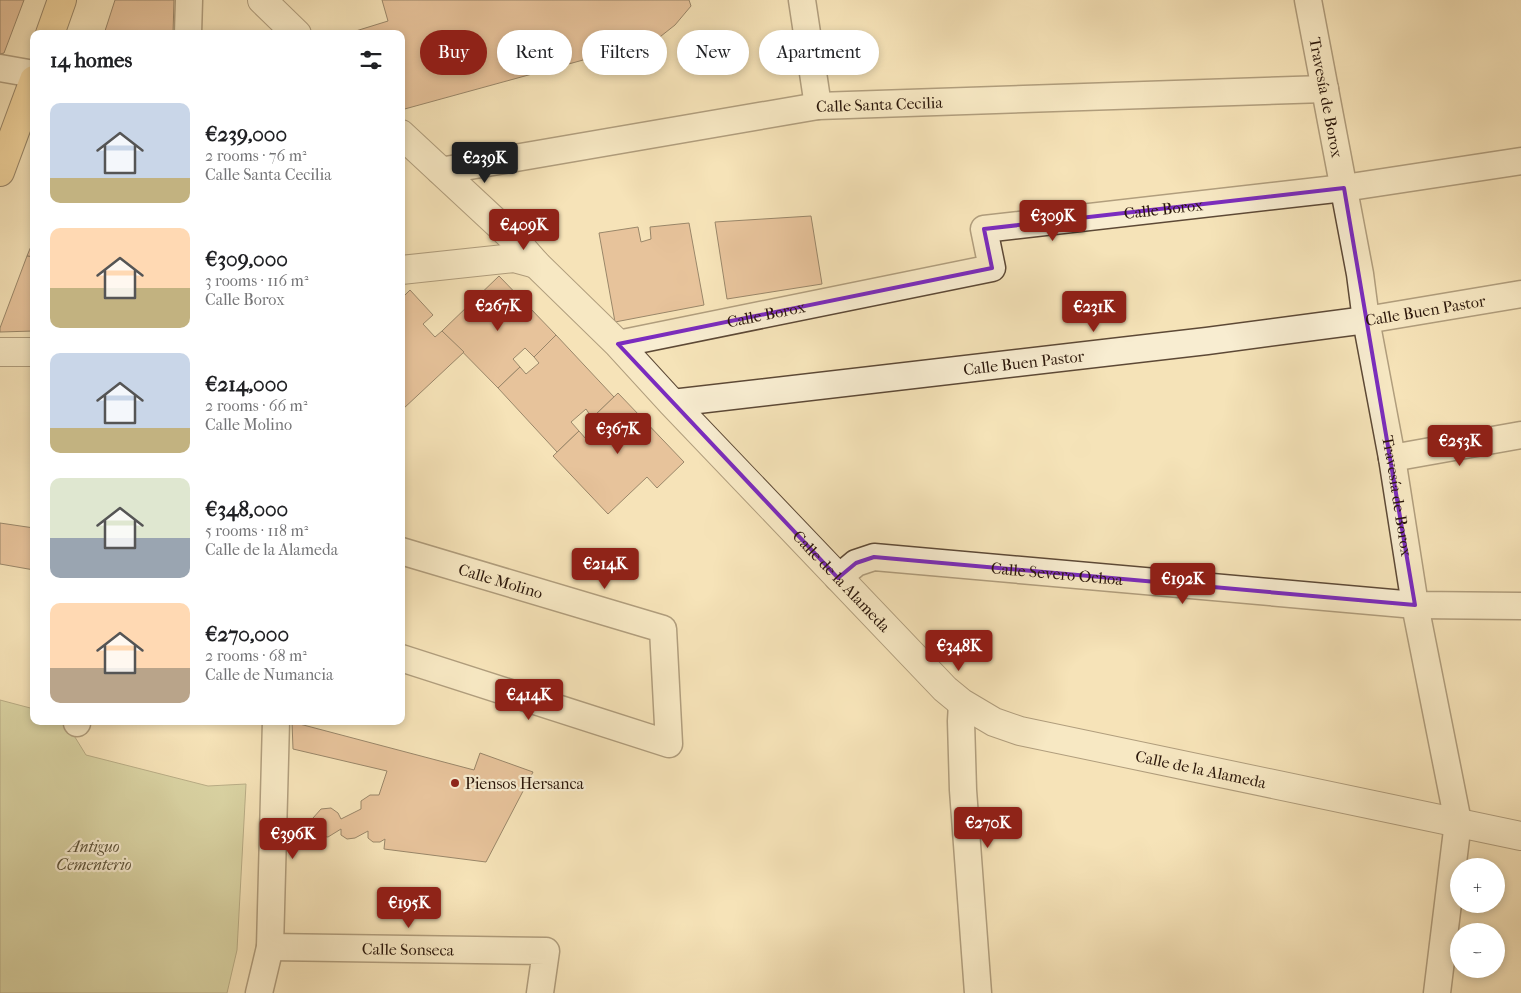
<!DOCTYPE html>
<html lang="en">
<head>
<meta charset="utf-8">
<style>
  :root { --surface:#fff; --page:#f6f6f6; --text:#202124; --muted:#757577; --accent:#8f2418 }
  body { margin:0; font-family:"IM FELL French Canon",serif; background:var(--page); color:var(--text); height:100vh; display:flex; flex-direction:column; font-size:19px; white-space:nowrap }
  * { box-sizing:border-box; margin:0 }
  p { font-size:16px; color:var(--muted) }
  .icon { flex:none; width:28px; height:28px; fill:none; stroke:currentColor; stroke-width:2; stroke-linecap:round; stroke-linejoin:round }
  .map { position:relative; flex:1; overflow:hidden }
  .panel { position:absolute; left:30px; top:30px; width:375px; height:695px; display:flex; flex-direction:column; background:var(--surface); border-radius:10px; box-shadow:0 2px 8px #0003 }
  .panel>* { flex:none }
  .hud { position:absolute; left:420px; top:30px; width:475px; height:45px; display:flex; gap:10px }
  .buttons { position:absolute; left:1450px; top:858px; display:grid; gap:10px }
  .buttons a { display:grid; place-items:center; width:55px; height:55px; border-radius:50%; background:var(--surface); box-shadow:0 2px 8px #0003; font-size:25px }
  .price { position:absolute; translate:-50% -42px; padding:0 11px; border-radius:5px; background:var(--accent); color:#fff; font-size:16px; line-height:32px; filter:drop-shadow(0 1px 2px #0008) }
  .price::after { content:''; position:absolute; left:50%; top:30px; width:15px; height:11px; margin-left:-8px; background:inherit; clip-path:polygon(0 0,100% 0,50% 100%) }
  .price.current { background:#222; color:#fff }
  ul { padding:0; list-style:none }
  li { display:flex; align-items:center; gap:15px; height:125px; padding:0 20px }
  li span { display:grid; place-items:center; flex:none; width:140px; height:100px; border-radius:10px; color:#555 }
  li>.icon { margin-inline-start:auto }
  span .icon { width:60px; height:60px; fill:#fffc; stroke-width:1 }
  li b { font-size:21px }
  h2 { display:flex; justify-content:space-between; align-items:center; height:60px; padding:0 20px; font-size:21px }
  .tag { padding:0 18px; border-radius:22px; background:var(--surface); box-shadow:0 2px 8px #0003; font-size:18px; line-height:45px }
  .tag.current { background:var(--accent); color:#fff }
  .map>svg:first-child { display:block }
  .green { fill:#bbc48f; stroke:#726d4c }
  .building { fill:#d59b78; stroke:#2a160a }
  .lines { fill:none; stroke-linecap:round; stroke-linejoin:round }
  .minor-casing { stroke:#5d4936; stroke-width:29 }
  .tertiary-casing { stroke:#5d4936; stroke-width:30 }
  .primary-casing { stroke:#2a160a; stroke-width:30 }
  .minor { stroke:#f8edd1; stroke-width:26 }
  .tertiary { stroke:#f8edd1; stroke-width:28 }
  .primary { stroke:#eac27c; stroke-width:28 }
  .marked { fill:none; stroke:#7b2cbf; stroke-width:4; stroke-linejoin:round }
  .poi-dot { fill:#8f2418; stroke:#f8edd1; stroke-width:2 }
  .labels { text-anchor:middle; stroke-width:4.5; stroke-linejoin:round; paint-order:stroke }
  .street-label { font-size:16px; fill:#2a160a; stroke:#f8edd1 }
  .poi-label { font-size:16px; fill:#2a160a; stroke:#f8edd1; text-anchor:start }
  .park-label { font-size:16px; font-style:italic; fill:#5d5339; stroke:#f8edd1 }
</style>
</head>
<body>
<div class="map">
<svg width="1521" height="993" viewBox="0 0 1521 993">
  <rect width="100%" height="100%" fill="#f5e3b8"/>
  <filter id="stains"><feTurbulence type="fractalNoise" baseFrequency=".004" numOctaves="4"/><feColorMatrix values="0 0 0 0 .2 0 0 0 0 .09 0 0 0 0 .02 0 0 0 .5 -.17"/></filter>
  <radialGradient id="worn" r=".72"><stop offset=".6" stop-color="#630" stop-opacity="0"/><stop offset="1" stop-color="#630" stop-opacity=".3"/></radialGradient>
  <!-- green -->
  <path class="green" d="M0,700L34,709V721H65L86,755L208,786L246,784L237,950L227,993H0Z"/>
  <!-- building -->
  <g class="building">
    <path d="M0,0H24L4,53L0,54Z"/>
    <path d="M115,0H174L173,34H104Z"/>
    <path d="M382,0H689L691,6L675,25L656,40L401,110V34H346L388,21Z"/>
    <path d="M811,216L822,284L727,299L715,222Z"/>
    <path d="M689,223L704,305L615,322L599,233L638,227L641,242L651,239L650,227Z"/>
    <path d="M34,239V257L27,256Z"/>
    <path d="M27,256L34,257V331L0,332V328Z"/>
    <path d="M499,276L556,335L534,357L525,348L513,359L520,367L498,388L442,331Z"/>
    <path d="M410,290L433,315L423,324L435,337L442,331L464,352L403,409L401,406V299Z"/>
    <path d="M556,335L614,397L592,418L586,409L571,422L579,431L557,452L498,388L520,367L526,374L539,363L534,357Z"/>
    <path d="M618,393L684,462L657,488L647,477L608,514L553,456L579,431L586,439L600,426L592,418Z"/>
    <path d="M0,523L34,528V570L0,564Z"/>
    <path d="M292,722L474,770L480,753L533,772L486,862L384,849L385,839L380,842H373L368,838V831L355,838L347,839L341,835V829L328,837L320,836L313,830V818L321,809L331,808L338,813L341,819L361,809V801L370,795H379L387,771L293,749Z"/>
  </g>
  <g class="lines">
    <defs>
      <g id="minor">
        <path d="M802,0L818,106"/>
        <path id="s1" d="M1308,0L1360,274L1366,320L1392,458L1415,605L1458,822L1437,993"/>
        <path d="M188,34L189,0"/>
        <path d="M0,68L34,74"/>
        <path id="s2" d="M440,171L818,106L1325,89"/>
        <path id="s3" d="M618,344L992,268L984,229L1344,188L1521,161"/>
        <path id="s4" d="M672,403L1207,341L1366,320L1521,294"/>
        <path d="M1392,458L1521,435"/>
        <path id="s5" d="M401,551L663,629L669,744L401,658"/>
        <path id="s6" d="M838,578L856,563L874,557L1415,605L1521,606"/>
        <path d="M962,703L961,721L963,790L978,993"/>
        <path d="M77,723V721"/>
        <path id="s7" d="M270,947L546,951L540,993"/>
        <path d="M259,993L270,947L276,721"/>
      </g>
      <g id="tertiary">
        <path d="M262,0L297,34"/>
        <path id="s8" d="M401,134L514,239L536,264L618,344L672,403L945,689L962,703L994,722L1020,731L1521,836"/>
        <path d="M401,270L514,258L536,264"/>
        <path d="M0,352H34"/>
      </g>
      <g id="primary">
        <path d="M50,34L62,0"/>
        <path d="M0,172L34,80"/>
      </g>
    </defs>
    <!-- minor casing -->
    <use href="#minor" class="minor-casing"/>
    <!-- tertiary casing -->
    <use href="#tertiary" class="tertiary-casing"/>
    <!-- primary casing -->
    <use href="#primary" class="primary-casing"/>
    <!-- minor -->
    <use href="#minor" class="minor"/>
    <!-- tertiary -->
    <use href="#tertiary" class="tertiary"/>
    <!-- primary -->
    <use href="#primary" class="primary"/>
  </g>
  <!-- marked area -->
  <path d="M0 0H1521V993H0ZM1344,188L1415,605L874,557L856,563L838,578L618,344L992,268L984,229Z" fill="#f5e3b8" fill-opacity=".55" fill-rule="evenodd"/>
  <path class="marked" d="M1344,188L1415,605L874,557L856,563L838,578L618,344L992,268L984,229Z"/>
  <!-- markers -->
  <circle class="poi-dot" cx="455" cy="783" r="5"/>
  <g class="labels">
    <!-- street labels -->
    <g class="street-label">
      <text dy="6" stroke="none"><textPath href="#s1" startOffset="99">Travesía de Borox</textPath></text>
      <text dy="6" stroke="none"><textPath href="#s2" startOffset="445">Calle Santa Cecilia</textPath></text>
      <text dy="6" stroke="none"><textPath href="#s3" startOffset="602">Calle Borox</textPath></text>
      <text dy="6" stroke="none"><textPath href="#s4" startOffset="759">Calle Buen Pastor</textPath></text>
      <text dy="6" stroke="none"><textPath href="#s3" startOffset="151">Calle Borox</textPath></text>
      <text dy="6" stroke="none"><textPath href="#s4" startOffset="354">Calle Buen Pastor</textPath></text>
      <text dy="6" stroke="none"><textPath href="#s1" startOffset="504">Travesía de Borox</textPath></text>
      <text dy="6" stroke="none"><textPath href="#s6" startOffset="226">Calle Severo Ochoa</textPath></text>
      <text dy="6" stroke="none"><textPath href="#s5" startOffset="104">Calle Molino</textPath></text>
      <text dy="6" stroke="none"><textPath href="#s8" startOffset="628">Calle de la Alameda</textPath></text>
      <text dy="6" stroke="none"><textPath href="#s8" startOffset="1049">Calle de la Alameda</textPath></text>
      <text dy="6" stroke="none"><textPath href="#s7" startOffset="138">Calle Sonseca</textPath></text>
    </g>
    <!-- poi labels -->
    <g class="poi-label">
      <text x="465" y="789">Piensos Hersanca</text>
    </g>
    <!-- park labels -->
    <g class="park-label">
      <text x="94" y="852">Antiguo<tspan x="94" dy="18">Cementerio</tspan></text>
    </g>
  </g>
  <rect width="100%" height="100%" filter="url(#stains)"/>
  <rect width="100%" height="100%" fill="url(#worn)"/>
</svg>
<div class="buttons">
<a>+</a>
<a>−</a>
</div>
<b class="price current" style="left:485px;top:184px">€239K</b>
<b class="price" style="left:1053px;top:242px">€309K</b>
<b class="price" style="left:524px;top:251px">€409K</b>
<b class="price" style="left:498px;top:332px">€267K</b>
<b class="price" style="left:1094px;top:333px">€231K</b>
<b class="price" style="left:618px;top:455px">€367K</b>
<b class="price" style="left:1460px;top:467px">€253K</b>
<b class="price" style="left:605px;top:590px">€214K</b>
<b class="price" style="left:1183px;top:605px">€192K</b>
<b class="price" style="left:959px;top:672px">€348K</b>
<b class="price" style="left:529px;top:721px">€414K</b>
<b class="price" style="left:988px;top:849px">€270K</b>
<b class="price" style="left:293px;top:860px">€396K</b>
<b class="price" style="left:409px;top:929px">€195K</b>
<div class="hud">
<a class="tag current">Buy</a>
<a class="tag">Rent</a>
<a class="tag">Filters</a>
<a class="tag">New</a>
<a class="tag">Apartment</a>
</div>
<section class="panel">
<h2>14 homes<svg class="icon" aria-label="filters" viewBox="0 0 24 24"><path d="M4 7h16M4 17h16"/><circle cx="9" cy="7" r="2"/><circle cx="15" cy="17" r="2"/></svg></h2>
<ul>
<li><span style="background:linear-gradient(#c9d6e8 75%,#c2b280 0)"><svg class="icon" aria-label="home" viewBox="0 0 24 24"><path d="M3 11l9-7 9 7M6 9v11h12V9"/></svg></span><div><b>€239,000</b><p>2 rooms · 76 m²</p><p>Calle Santa Cecilia</p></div></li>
<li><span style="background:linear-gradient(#ffd9b3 60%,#c2b280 0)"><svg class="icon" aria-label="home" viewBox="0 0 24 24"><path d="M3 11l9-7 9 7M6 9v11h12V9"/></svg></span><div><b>€309,000</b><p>3 rooms · 116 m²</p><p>Calle Borox</p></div></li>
<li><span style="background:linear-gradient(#c9d6e8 75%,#c2b280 0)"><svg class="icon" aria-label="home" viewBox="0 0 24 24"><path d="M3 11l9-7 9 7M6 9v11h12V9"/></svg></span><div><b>€214,000</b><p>2 rooms · 66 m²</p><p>Calle Molino</p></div></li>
<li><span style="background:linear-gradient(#dfe7d0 60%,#9aa5b1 0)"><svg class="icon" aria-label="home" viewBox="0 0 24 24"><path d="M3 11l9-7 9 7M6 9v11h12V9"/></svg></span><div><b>€348,000</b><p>5 rooms · 118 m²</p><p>Calle de la Alameda</p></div></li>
<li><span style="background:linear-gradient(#ffd9b3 65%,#b9a48a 0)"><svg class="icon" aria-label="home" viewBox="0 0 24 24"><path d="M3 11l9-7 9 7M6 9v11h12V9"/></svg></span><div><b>€270,000</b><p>2 rooms · 68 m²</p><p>Calle de Numancia</p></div></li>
</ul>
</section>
</div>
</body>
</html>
